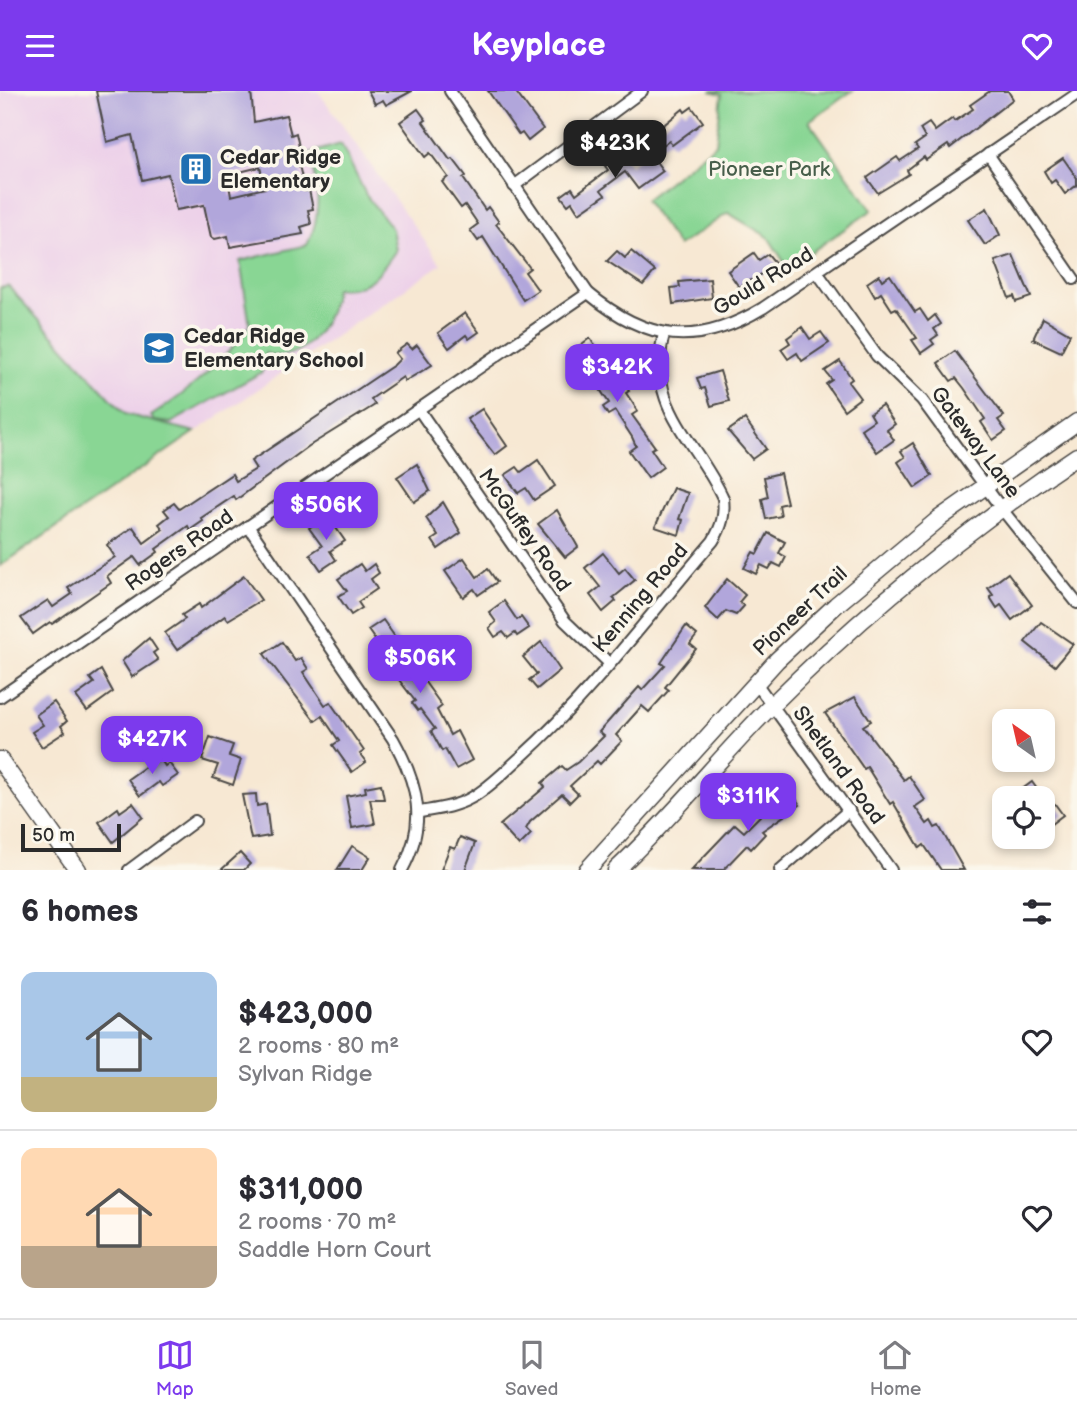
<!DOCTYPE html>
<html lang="en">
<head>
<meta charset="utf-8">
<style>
  :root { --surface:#fff; --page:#f7f7f7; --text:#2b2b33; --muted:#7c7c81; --line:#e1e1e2; --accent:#7c3aed }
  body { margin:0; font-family:"Balsamiq Sans",sans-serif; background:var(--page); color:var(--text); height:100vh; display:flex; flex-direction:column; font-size:26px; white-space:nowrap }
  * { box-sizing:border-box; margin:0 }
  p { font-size:23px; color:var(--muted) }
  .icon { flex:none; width:38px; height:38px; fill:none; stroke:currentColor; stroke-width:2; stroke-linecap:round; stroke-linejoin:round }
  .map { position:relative; height:779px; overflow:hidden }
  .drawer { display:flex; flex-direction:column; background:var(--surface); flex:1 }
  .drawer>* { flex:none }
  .needle { width:46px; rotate:326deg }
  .controls { position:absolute; left:992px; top:618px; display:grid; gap:14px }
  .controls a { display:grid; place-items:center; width:63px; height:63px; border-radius:14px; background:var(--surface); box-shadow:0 4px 10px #0003; font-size:35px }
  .scale { position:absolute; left:21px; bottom:18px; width:100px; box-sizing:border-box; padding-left:7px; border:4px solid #2b2b2b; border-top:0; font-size:19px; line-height:24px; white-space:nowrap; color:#2b2b2b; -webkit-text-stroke:5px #fbf7ec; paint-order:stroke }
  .price { position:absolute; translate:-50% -60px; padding:0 16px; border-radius:14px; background:var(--accent); color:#fff; font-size:23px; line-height:46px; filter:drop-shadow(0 2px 4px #0008) }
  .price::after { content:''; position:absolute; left:50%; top:42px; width:21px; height:16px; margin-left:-10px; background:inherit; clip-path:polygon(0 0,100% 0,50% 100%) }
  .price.on { background:#222; color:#fff }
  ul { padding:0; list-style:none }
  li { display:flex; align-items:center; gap:21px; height:175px; padding:0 21px }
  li+li { border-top:2px solid var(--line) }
  li span { display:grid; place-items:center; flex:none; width:196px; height:140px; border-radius:14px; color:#555 }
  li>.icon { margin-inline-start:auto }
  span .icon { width:84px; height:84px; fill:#fffc; stroke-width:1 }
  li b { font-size:30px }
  h2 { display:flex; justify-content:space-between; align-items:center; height:84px; padding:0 21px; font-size:30px }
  header { display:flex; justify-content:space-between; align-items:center; height:91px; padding:0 21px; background:var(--accent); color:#fff; font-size:32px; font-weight:700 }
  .tabs { display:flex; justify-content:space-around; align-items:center; height:98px; border-top:2px solid var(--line); background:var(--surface); font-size:19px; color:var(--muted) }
  .tabs a { display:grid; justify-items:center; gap:4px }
  .tabs .on { color:var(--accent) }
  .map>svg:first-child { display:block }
  .built { fill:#edd1e9 }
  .green { fill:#89d694; stroke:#5a8060; stroke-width:2 }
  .building { fill:#b1a6db; fill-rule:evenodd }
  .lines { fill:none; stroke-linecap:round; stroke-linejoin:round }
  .street-casing { stroke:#4a4744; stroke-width:14 }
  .secondary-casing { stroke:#4a4744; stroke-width:19 }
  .street { stroke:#fff; stroke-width:10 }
  .secondary { stroke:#fff; stroke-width:16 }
  .labels { text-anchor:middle; stroke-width:7; stroke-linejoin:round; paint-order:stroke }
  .poi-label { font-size:21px; font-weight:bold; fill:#2b2b2b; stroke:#fbf7ec; text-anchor:start }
  .park-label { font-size:21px; fill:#475e4a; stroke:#fbf7ec }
  .street-label { font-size:21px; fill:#2b2b2b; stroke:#fbf7ec }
</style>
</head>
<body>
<header><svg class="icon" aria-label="menu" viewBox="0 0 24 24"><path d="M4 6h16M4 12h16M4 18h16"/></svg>Keyplace<svg class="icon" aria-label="heart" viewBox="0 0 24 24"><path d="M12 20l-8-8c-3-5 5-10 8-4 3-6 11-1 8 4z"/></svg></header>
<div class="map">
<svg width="1077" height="779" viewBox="0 0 1077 779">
  <rect width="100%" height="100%" fill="#fbf7ec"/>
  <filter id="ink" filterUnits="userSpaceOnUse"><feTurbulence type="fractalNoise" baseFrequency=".0143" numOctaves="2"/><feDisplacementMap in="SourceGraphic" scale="14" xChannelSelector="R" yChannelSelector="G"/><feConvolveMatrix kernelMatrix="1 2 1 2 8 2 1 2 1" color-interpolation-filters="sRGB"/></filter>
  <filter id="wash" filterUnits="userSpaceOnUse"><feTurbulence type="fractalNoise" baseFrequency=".00686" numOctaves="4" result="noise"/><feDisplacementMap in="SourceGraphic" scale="28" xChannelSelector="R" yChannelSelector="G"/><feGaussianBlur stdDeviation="1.57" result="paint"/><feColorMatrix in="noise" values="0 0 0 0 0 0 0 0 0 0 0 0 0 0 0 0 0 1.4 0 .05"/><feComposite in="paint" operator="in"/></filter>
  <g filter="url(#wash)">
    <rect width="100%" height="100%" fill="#f7e8d3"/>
    <!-- built -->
    <path class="built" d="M0,0H318L441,173L0,475Z"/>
    <!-- green -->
    <g class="green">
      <path d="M710,0H852L809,30L872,119L788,177L768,146L728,122L678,155L645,109L716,53L722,3Z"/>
      <path d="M341,53L366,104L392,138L396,159C379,184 367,201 335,197C332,230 304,275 265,262L262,281L171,332L155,330L151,325C189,301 223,270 250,235L240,170L307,154C323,124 318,94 310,62Z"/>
      <path d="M8,195L125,323L195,341L0,475V197Z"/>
    </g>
    <g id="blocks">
      <!-- building -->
      <g class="building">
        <path d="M96,0H251L254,31L286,24L291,44L296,42L299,56L295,57L305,100L309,99L313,118L308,119L311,133L301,136L303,143L230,156L228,145L215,148L211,146L204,114L176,119L168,83L142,89L132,44L107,51ZM260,76L265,97L231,105L227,84Z"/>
        <path d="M368,0H412L386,14L383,9L375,13Z"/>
        <path d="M488,0H515L543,38L528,50L522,42L519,44Z"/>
        <path d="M990,0H1008L1013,8L950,57L948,54L926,69L924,66L907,79L909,83L878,102L867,87L897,66L900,70L918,58L915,54L925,47L920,38L929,32L935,40L953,27L955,30L973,18L970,14Z"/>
        <path d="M692,16L703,31L672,54L669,50L663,54L654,42L683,18L685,21Z"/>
        <path d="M418,18L426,29L423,31L450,69L453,68L466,85L463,87L485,119L488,116L499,131L496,133L530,177L525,181L538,199L523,209L483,146L478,150L470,139L478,133L465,114L461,117L442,91L448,86L430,62L425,66L400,31Z"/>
        <path d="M649,61L663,80L638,98L625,81L601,99L605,104L579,122L572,111L568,114L561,105L572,97L576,103L608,79L605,75L622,63L630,74Z"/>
        <path d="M1063,67L1077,87V94L1065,103L1055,89L1051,92L1044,80Z"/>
        <path d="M987,117L1000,144L985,154L968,129Z"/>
        <path d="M617,160L625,167L631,160L655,180L643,194L607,170Z"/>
        <path d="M754,162L759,169L768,163L777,174L739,196L728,180Z"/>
        <path d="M1013,164L1031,206L1016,211L1014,205L1009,207L995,170Z"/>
        <path d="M879,184L882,189L890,184L915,221L920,218L928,230L935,224L941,233L934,238L938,244L931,249L934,253L921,262L912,249L917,247L896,217L892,219L881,202L875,206L867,192Z"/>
        <path d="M710,188L712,207L673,213L671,197L680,196L679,191Z"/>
        <path d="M465,222L479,241L469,248L466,244L449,257L438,242Z"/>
        <path d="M1043,227L1070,243L1061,261L1033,248Z"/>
        <path d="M802,236L810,248L821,241L829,252L802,270L797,262L788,268L781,258L790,252L787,247Z"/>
        <path d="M590,247L617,292L622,289L629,300L626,302L638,320L632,324L655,356L651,358L663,376L648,387L629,360L636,355L632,346L615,320L608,324L603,316L609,312L593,288L588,292L571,261Z"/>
        <path d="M407,253L412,258L417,254L432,274L405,290L403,286L371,308L375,314L309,355L236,409L234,405L201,427L203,430L190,439L188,435L156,458L158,461L140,474L134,466L107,485L111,492L52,533L50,531L33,543L21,527L48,509L53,516L72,503L68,497L115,466L107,454L133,436L144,452L163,438L159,433L169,425L164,419L174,412L179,418L232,383L236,390L256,378L251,370L394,274L400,268L395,262Z"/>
        <path d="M955,260L1004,325L998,329L1006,340L993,349L981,331L985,328L964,297L956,287L951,290L938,272Z"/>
        <path d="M840,270L852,288L848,291L860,307L844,319L826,293L832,289L825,280Z"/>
        <path d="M720,280L729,310L711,315L705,297L701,298L697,287Z"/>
        <path d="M882,314L895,333L887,339L894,349L877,361L861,338L874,329L870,322Z"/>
        <path d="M482,318L507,355L495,364L467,328Z"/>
        <path d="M745,328L766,358L752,368L728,340Z"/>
        <path d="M913,352L932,385L915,397L898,371L905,366L901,360Z"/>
        <path d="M538,369L555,395L534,409L526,397L518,402L505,384L517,376L521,381Z"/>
        <path d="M417,373L430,400L414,411L397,386Z"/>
        <path d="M780,382L787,412L779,414L781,425L766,428L762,408L768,406L764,386Z"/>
        <path d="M673,397L688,402L679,428L683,429L679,444L655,436Z"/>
        <path d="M443,411L461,442L438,458L432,449L438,445L426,427Z"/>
        <path d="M557,419L578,456L565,466L538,433Z"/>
        <path d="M327,424L345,450L330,460L336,469L321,479L310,463L322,455L309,437Z"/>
        <path d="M768,442L785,451L779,462L786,466L781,476L773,472L769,478L761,474L756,483L744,477L753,461L757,463Z"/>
        <path d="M603,462L619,482L625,477L635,489L613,507L616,510L603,521L590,504L600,496L585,477Z"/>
        <path d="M464,467L477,486L488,478L497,491L478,504L474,498L463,506L445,480Z"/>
        <path d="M360,473L365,480L374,473L379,482L371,488L377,498L358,511L362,517L351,524L338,505L347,500L338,488Z"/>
        <path d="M1008,482L1032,514L1012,529L1001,514L997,517L990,506L993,504L988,497Z"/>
        <path d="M244,485L261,509L228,529L225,525L177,559L165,542L185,528L182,524L199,513L201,517Z"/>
        <path d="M727,488L745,504L739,511L744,515L736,524L726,520L718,529L705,517Z"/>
        <path d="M504,510L517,529L521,526L529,537L517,545L515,542L508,547L503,541L495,546L489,537L496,531L489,521Z"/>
        <path d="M383,529L405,560L399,564L417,590L422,587L442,615L437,619L450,644L457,640L472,669L456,678L445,658L442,660L431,640L435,638L420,618L418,620L412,612L415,610L378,561L382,559L368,539Z"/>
        <path d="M1041,531L1073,553L1055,575L1025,551Z"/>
        <path d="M686,535L697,544L690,553L696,558L665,596L669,599L649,621L642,615L616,644L622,650L600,673L597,670L570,695L578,703L570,711L562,703L530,731L526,738L531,743L519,755L500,734L545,696L542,692L562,675L566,679L578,671L604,645L599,641L639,596L642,599L665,574L661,572Z"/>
        <path d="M149,547L157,559L153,562L158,569L132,586L122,570Z"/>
        <path d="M282,551L295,570L301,567L308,578L303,581L325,614L330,611L364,660L360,663L366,671L352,681L333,654L339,650L322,625L315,630L264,563Z"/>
        <path d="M541,551L560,579L537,598L529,589L537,583L523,566Z"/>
        <path d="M101,579L113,601L87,620L76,605L94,592L90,587Z"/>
        <path d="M855,606L871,630L863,635L904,689L909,685L925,709L915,716L927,733L931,730L935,737L939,735L964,779H941L924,754L920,757L893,711L890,713L867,676L864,678L825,622Z"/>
        <path d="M54,611L67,630L61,635L65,641L42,656L32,641L43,634L36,624Z"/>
        <path d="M210,646L233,654L229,665L241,669L233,694L213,687L218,674L202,669Z"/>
        <path d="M159,666L165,675L169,672L178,684L162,695L159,691L140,705L128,688Z"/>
        <path d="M1032,691L1050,716L1055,713L1063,724L1043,739V707H1010Z"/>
        <path d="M381,693L384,708H370L375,733L352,737L346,705L366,701L365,696Z"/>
        <path d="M787,695L800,714L762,740L765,743L751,758L747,754L723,779H691L735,733L744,741L761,724L757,719Z"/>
        <path d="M256,703L257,715L266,713L270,745L251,748L242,704Z"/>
        <path d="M133,712L143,726L113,751L99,731L118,717L120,721Z"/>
        <path d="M460,746L475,752L465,779H441L450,756L455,758Z"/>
        <path d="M352,755L370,766L362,779H337Z"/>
        <path d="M240,762L250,773L244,779H221Z"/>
      </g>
    </g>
  </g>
  <g filter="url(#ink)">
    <use href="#blocks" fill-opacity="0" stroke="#4a4744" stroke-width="2"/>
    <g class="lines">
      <defs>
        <g id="street">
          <path d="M450,0L588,202C647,251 697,257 763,217L1077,3"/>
          <path d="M988,63L1074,188"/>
          <path d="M514,95L642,0"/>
          <path d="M817,181L877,265L922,309L1001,417L1077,512"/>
          <path d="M419,319L565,530L609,572"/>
          <path d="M248,435L393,648C418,693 428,731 402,779"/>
          <path d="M756,592L891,779"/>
          <path d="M0,606L588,202"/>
          <path d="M420,721C437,718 455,716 471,707C489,697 505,680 521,666C592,602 650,523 713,450C722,435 725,424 723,407C696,348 645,316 664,243"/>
          <path d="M129,779L195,730"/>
          <path d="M780,779L849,719"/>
        </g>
        <g id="secondary">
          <path d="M0,669L78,779"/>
          <path d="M587,779L777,569L836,514L940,427L1077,331"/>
          <path d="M616,779C672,727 719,667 773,613C866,520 967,438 1077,365"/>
        </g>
      </defs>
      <!-- street casing -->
      <use href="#street" class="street-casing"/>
      <!-- secondary casing -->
      <use href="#secondary" class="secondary-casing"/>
      <!-- street -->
      <use href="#street" class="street"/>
      <!-- secondary -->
      <use href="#secondary" class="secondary"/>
    </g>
  </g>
  <!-- icons -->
  <defs>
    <symbol id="building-square" viewBox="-11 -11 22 22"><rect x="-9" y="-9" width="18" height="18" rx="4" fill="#1f6fb2" stroke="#fbf7ec"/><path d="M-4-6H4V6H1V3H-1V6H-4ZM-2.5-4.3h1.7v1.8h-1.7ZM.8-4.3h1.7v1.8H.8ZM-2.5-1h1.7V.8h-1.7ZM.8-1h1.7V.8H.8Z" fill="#fff"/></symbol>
    <symbol id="school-square" viewBox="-11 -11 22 22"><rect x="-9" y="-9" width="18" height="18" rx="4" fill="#1f6fb2" stroke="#fbf7ec"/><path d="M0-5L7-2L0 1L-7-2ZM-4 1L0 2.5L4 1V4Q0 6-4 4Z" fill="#fff"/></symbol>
  </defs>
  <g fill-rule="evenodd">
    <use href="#building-square" x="177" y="59" width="38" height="38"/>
    <use href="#school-square" x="140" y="238" width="38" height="38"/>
  </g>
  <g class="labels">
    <!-- poi labels -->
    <g class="poi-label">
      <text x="220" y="73">Cedar Ridge<tspan x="220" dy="24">Elementary</tspan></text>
      <text x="184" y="252">Cedar Ridge<tspan x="184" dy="24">Elementary School</tspan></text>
    </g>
    <!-- park labels -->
    <g class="park-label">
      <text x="769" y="85">Pioneer Park</text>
    </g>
    <!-- street labels -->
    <g class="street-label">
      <text transform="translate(763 190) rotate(-31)" y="7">Gould Road</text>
      <text transform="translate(976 351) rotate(53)" y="7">Gateway Lane</text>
      <text transform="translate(525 439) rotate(55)" y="7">McGuffey Road</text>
      <text transform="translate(179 459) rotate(-35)" y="7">Rogers Road</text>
      <text transform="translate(640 507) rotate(-50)" y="7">Kenning Road</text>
      <text transform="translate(800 520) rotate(-43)" y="7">Pioneer Trail</text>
      <text transform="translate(839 674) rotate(54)" y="7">Shetland Road</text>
    </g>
  </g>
</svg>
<div class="controls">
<a><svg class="needle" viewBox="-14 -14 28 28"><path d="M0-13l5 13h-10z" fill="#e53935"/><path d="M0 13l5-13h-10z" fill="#7c7c81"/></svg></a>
<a><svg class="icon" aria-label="locate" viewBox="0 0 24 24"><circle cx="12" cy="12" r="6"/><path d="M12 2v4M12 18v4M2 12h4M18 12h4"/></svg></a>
</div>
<div class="scale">50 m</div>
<b class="price on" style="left:615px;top:89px">$423K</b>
<b class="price" style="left:617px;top:313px">$342K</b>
<b class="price" style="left:326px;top:451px">$506K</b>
<b class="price" style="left:420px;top:604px">$506K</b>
<b class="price" style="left:152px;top:685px">$427K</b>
<b class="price" style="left:748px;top:742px">$311K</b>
</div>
<section class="drawer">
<h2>6 homes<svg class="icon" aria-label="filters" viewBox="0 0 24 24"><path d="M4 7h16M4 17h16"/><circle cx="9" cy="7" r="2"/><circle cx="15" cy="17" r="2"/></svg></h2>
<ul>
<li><span style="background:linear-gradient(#a9c7e8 75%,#c2b280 0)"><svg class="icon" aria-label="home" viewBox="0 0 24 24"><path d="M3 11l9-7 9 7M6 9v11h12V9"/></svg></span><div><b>$423,000</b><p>2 rooms · 80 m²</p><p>Sylvan Ridge</p></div><svg class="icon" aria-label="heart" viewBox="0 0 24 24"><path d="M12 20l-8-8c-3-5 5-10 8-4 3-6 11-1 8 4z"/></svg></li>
<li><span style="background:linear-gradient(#ffd9b3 70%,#b9a48a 0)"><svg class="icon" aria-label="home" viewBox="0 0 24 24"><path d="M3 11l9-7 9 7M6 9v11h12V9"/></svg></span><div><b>$311,000</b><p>2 rooms · 70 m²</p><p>Saddle Horn Court</p></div><svg class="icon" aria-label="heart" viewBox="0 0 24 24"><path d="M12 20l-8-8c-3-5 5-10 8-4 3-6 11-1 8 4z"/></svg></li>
</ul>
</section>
<nav class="tabs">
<a class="on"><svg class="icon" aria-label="map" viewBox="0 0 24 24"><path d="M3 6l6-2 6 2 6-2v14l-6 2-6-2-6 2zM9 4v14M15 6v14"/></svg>Map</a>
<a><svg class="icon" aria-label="saved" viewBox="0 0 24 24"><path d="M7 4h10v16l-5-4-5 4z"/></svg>Saved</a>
<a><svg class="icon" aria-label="home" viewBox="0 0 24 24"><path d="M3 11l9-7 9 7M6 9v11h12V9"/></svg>Home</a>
</nav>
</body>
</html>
